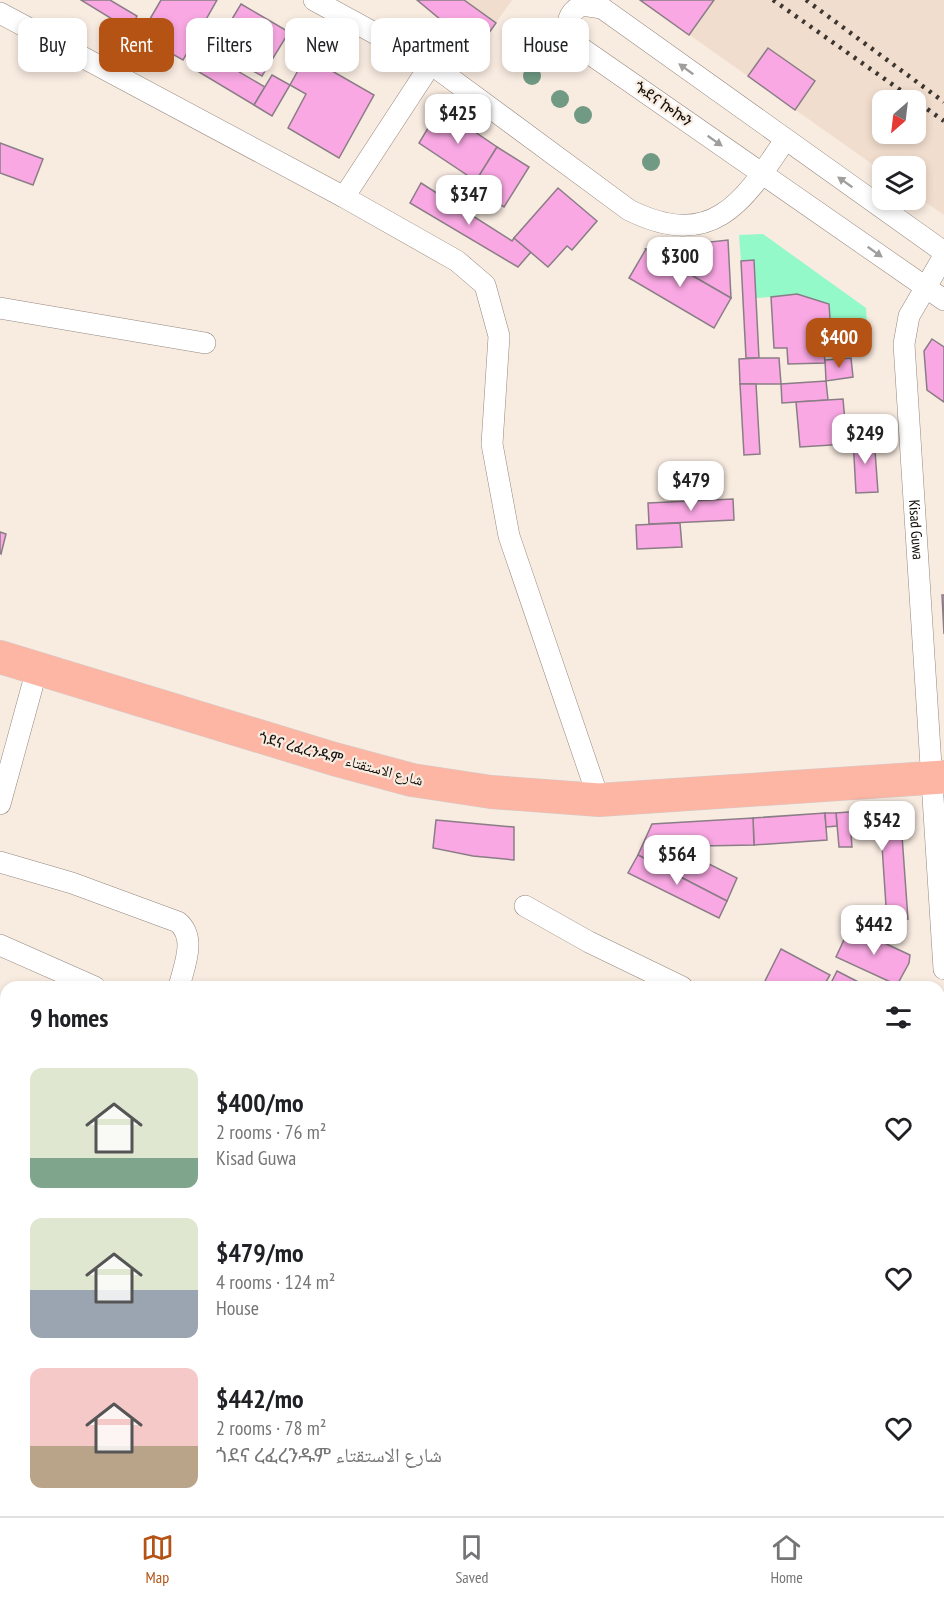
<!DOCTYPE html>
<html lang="en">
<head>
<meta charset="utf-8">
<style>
  :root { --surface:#fff; --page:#f2f2f2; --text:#202124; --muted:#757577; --line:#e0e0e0; --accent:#b45314 }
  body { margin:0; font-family:"PT Sans Narrow","Noto Naskh Arabic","Noto Sans Ethiopic",sans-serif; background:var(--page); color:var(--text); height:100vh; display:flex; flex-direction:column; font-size:22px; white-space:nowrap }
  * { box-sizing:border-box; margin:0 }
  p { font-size:20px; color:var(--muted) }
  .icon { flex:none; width:33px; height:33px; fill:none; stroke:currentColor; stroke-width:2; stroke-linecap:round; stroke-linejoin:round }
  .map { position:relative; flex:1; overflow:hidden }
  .drawer { position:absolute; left:0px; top:981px; width:945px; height:536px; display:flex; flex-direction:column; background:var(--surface); border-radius:18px 18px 0 0; box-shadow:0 3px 9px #0003 }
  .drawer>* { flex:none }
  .top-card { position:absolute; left:18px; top:18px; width:600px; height:54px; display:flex; gap:12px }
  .needle { width:39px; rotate:208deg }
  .fabs { position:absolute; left:872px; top:90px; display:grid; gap:12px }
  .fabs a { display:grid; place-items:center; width:54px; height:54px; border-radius:12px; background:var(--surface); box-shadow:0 3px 9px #0003; font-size:30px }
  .price { position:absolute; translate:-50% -51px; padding:0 14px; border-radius:12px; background:#fff; color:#222; font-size:20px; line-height:39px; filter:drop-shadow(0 2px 3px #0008) }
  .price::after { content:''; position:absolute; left:50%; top:36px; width:18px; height:14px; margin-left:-9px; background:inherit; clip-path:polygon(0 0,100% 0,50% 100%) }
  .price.selected { background:var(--accent); color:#fff }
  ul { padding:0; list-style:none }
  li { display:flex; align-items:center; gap:18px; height:150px; padding:0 30px }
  li span { display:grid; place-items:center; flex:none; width:168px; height:120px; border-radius:12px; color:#555 }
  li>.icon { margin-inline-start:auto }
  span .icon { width:72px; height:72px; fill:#fffc; stroke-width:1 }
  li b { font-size:26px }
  h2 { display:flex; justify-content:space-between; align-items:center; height:72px; padding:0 30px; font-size:26px }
  .chip { padding:0 21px; border-radius:12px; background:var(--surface); box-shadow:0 3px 9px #0003; font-size:21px; line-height:54px }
  .chip.selected { background:var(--accent); color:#fff }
  .dock { display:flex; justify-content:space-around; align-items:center; height:84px; border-top:2px solid var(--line); background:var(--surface); font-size:16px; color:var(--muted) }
  .dock a { display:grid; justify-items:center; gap:3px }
  .dock .selected { color:var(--accent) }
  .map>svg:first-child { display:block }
  .built { fill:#f1ddcd; fill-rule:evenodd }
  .green { fill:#93f9c8 }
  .building { fill:#f9a8e3; stroke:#8a7d86; stroke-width:1.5 }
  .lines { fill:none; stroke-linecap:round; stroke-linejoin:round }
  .street-casing { stroke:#94877e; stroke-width:22 }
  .highway-casing { stroke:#cfcfce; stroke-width:34 }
  .street { stroke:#fff; stroke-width:21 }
  .highway { stroke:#fdb5a4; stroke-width:33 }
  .rail { stroke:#3c3631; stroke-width:4.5; stroke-dasharray:3 6; stroke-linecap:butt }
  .tree { fill:#709a84 }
  .oneway { fill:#a09e9d }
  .labels { text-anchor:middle; stroke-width:4.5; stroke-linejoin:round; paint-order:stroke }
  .street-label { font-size:15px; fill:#110d09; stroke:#f8ebe0 }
</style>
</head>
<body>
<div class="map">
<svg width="944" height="1516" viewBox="0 0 944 1516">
  <rect width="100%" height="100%" fill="#f8ebe0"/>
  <!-- built -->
  <g class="built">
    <path d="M417,0H512L477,50Z"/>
    <path d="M640,0H944V215L915,195V166H882V171ZM882,100H915V134H882Z"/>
  </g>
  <!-- green -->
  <path class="green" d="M763,234L866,308L869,349L832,347L771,297L756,298L754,260L741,261L739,235Z"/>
  <!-- building -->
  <g class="building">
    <path d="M81,0H110L137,16L130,30Z"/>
    <path d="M161,0H217L183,60L140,36Z"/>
    <path d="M417,0H464L496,23L477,50Z"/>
    <path d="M640,0H714L689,35Z"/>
    <path d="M241,4L289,32L262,76L214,49Z"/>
    <path d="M768,48L815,81L795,110L748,76Z"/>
    <path d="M205,52L265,87L254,105L194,69Z"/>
    <path d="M306,56L374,95L339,158L288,128L306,94L290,85Z"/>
    <path d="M272,75L290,85L272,116L254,105Z"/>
    <path d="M440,108L497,147L476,181L419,143Z"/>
    <path d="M0,143L43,159L33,185L0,173Z"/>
    <path d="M497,147L529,167L504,207L472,187Z"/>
    <path d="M421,183L512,241L514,238L531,252L518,267L410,203Z"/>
    <path d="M558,188L597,221L572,250L567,246L548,267L514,238Z"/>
    <path d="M728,240L731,298L646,249Z"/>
    <path d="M646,249L731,298L714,328L629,278Z"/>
    <path d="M754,260L759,358H746L741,261Z"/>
    <path d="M797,294L829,304L832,347L824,348L825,363L788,364L787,348H774L771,297Z"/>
    <path d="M932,339L944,347V402L927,390L924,351Z"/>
    <path d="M759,358H779L781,384H740L739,359Z"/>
    <path d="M851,358L853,377L826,381L825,360Z"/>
    <path d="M826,381L828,400L782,403L781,384Z"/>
    <path d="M740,384H756L760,454L744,455Z"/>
    <path d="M843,399L847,444L800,447L796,402Z"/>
    <path d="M874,437L878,492L856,493L853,438Z"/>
    <path d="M733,499L734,520L649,524L648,503Z"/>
    <path d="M680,523L682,547L637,549L636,525Z"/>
    <path d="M0,532L6,534L1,554L0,553Z"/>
    <path d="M942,595H944V634Z"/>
    <path d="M900,808L908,919L887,921L881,831L851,833L852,847H839L836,813Z"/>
    <path d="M825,813L827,840L754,845L753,818Z"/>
    <path d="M825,813H836L837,826L826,827Z"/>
    <path d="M753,818L754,845L700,846L695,857L737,878L727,901L638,855L652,824Z"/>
    <path d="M436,820L514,827V860L473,856L433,848Z"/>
    <path d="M638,855L727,901L719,918L628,873Z"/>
    <path d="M850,927L910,955L909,963L897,985L836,957Z"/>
    <path d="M781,949L830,975L823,987H762Z"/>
    <path d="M837,971L868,987H829Z"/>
    <path d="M0,1061L6,1063V1083L0,1081Z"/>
    <path d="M939,1217L944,1220V1311L939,1308Z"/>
  </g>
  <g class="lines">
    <defs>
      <g id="street">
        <path d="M314,0L431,64L629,210C712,251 743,203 785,140"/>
        <path d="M0,13L344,197L457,261L485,285L499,336L492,444L509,536L599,800"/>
        <path d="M344,197L431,64"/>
        <path d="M944,252L602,8L582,5C565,14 563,32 577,45L944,300"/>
        <path id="s1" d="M944,256L909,316L904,344L944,969"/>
        <path d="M0,308L205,343"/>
        <path d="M0,804L37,669"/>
        <path d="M0,862L72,883L178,922C197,938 184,966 179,987"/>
        <path d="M525,906L589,942L682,987"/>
        <path d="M0,945L95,987"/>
        <path d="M939,1034L944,1012"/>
        <path d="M0,1060L6,1062"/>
        <path d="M0,1167L6,1169"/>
        <path d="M0,1249L6,1251"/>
        <path d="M939,1328L944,1331"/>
        <path d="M0,1338L6,1340"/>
        <path d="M0,1419L6,1394"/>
        <path d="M341,1510L350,1516"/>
        <path d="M589,1510L599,1516"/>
        <path d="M51,1516L53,1510"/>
        <path d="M196,1516L199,1510"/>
        <path d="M437,1516L440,1510"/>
        <path d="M548,1516L551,1510"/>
        <path d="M632,1516L635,1510"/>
        <path d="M722,1516L725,1510"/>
        <path d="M807,1516L811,1510"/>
      </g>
      <path id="highway" d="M0,657L334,759L412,780L491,792L599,800L944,777"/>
    </defs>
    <!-- street casing -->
    <use href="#street" class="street-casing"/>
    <!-- highway casing -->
    <use href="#highway" class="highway-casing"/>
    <!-- street -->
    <use href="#street" class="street"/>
    <!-- highway -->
    <use href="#highway" class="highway"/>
    <!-- rail -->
    <g class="rail">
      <path d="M773,0L944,121"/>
      <path d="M806,0L944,102"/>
    </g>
  </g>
  <!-- trees -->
  <g class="tree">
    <circle cx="532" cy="76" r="9"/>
    <circle cx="560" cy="99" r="9"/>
    <circle cx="583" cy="115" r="9"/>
    <circle cx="651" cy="162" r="9"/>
  </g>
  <!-- one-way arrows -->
  <defs><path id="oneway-solid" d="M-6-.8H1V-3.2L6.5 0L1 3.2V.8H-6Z" transform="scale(1.5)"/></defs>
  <g class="oneway">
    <use href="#oneway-solid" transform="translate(686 69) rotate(-144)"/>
    <use href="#oneway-solid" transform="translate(715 141) rotate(35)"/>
    <use href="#oneway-solid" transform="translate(845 182) rotate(-145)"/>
    <use href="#oneway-solid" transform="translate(875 252) rotate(35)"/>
  </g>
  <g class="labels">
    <!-- street labels -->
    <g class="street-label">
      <text transform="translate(663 104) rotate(35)" y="5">ጐደና ኰኰን</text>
      <text dy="5" stroke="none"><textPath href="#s1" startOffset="284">Kisad Guwa</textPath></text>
      <text transform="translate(341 759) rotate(15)" y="5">ጎደና ረፈረንዱም شارع الاستقتاء</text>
    </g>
  </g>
</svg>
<div class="fabs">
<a><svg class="needle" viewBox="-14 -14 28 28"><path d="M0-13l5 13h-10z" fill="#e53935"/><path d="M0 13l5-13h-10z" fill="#757577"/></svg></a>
<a><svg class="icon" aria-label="layers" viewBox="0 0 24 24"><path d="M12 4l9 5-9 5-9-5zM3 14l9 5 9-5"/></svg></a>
</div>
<b class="price" style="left:458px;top:145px">$425</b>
<b class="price" style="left:469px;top:226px">$347</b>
<b class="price" style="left:680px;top:288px">$300</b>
<b class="price selected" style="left:839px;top:369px">$400</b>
<b class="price" style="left:865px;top:465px">$249</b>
<b class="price" style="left:691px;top:512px">$479</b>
<b class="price" style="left:882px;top:852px">$542</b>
<b class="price" style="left:677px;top:886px">$564</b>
<b class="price" style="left:874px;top:956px">$442</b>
<div class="top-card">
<a class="chip">Buy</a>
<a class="chip selected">Rent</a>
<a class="chip">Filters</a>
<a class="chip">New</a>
<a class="chip">Apartment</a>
<a class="chip">House</a>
</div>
<section class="drawer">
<h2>9 homes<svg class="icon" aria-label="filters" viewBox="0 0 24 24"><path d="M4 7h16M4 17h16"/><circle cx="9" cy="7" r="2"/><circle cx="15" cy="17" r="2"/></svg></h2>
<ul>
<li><span style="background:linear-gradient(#dfe7d0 75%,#7fa58c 0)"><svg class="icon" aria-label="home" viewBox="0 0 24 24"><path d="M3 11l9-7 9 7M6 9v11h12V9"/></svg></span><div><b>$400/mo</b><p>2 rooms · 76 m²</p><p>Kisad Guwa</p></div><svg class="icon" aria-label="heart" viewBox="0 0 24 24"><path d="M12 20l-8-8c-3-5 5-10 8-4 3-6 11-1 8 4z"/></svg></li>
<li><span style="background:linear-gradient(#dfe7d0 60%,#9aa5b1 0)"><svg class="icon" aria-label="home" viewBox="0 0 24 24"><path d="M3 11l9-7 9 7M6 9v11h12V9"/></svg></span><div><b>$479/mo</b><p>4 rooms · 124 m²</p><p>House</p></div><svg class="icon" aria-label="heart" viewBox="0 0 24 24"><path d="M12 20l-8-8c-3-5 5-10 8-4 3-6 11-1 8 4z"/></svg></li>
<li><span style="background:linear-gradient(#f6c9c9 65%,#b9a48a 0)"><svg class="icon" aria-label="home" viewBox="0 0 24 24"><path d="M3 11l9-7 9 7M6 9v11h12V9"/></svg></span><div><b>$442/mo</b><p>2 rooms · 78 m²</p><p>ጎደና ረፈረንዱም شارع الاستقتاء</p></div><svg class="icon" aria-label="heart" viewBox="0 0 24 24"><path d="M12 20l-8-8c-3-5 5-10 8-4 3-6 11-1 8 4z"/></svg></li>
</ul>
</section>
</div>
<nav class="dock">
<a class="selected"><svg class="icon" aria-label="map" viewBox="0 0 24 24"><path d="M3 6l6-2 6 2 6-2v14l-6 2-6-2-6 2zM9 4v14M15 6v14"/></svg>Map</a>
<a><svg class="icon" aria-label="saved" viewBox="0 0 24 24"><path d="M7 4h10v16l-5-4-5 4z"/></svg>Saved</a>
<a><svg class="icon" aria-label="home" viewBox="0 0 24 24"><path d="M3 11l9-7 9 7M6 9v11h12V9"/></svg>Home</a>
</nav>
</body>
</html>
